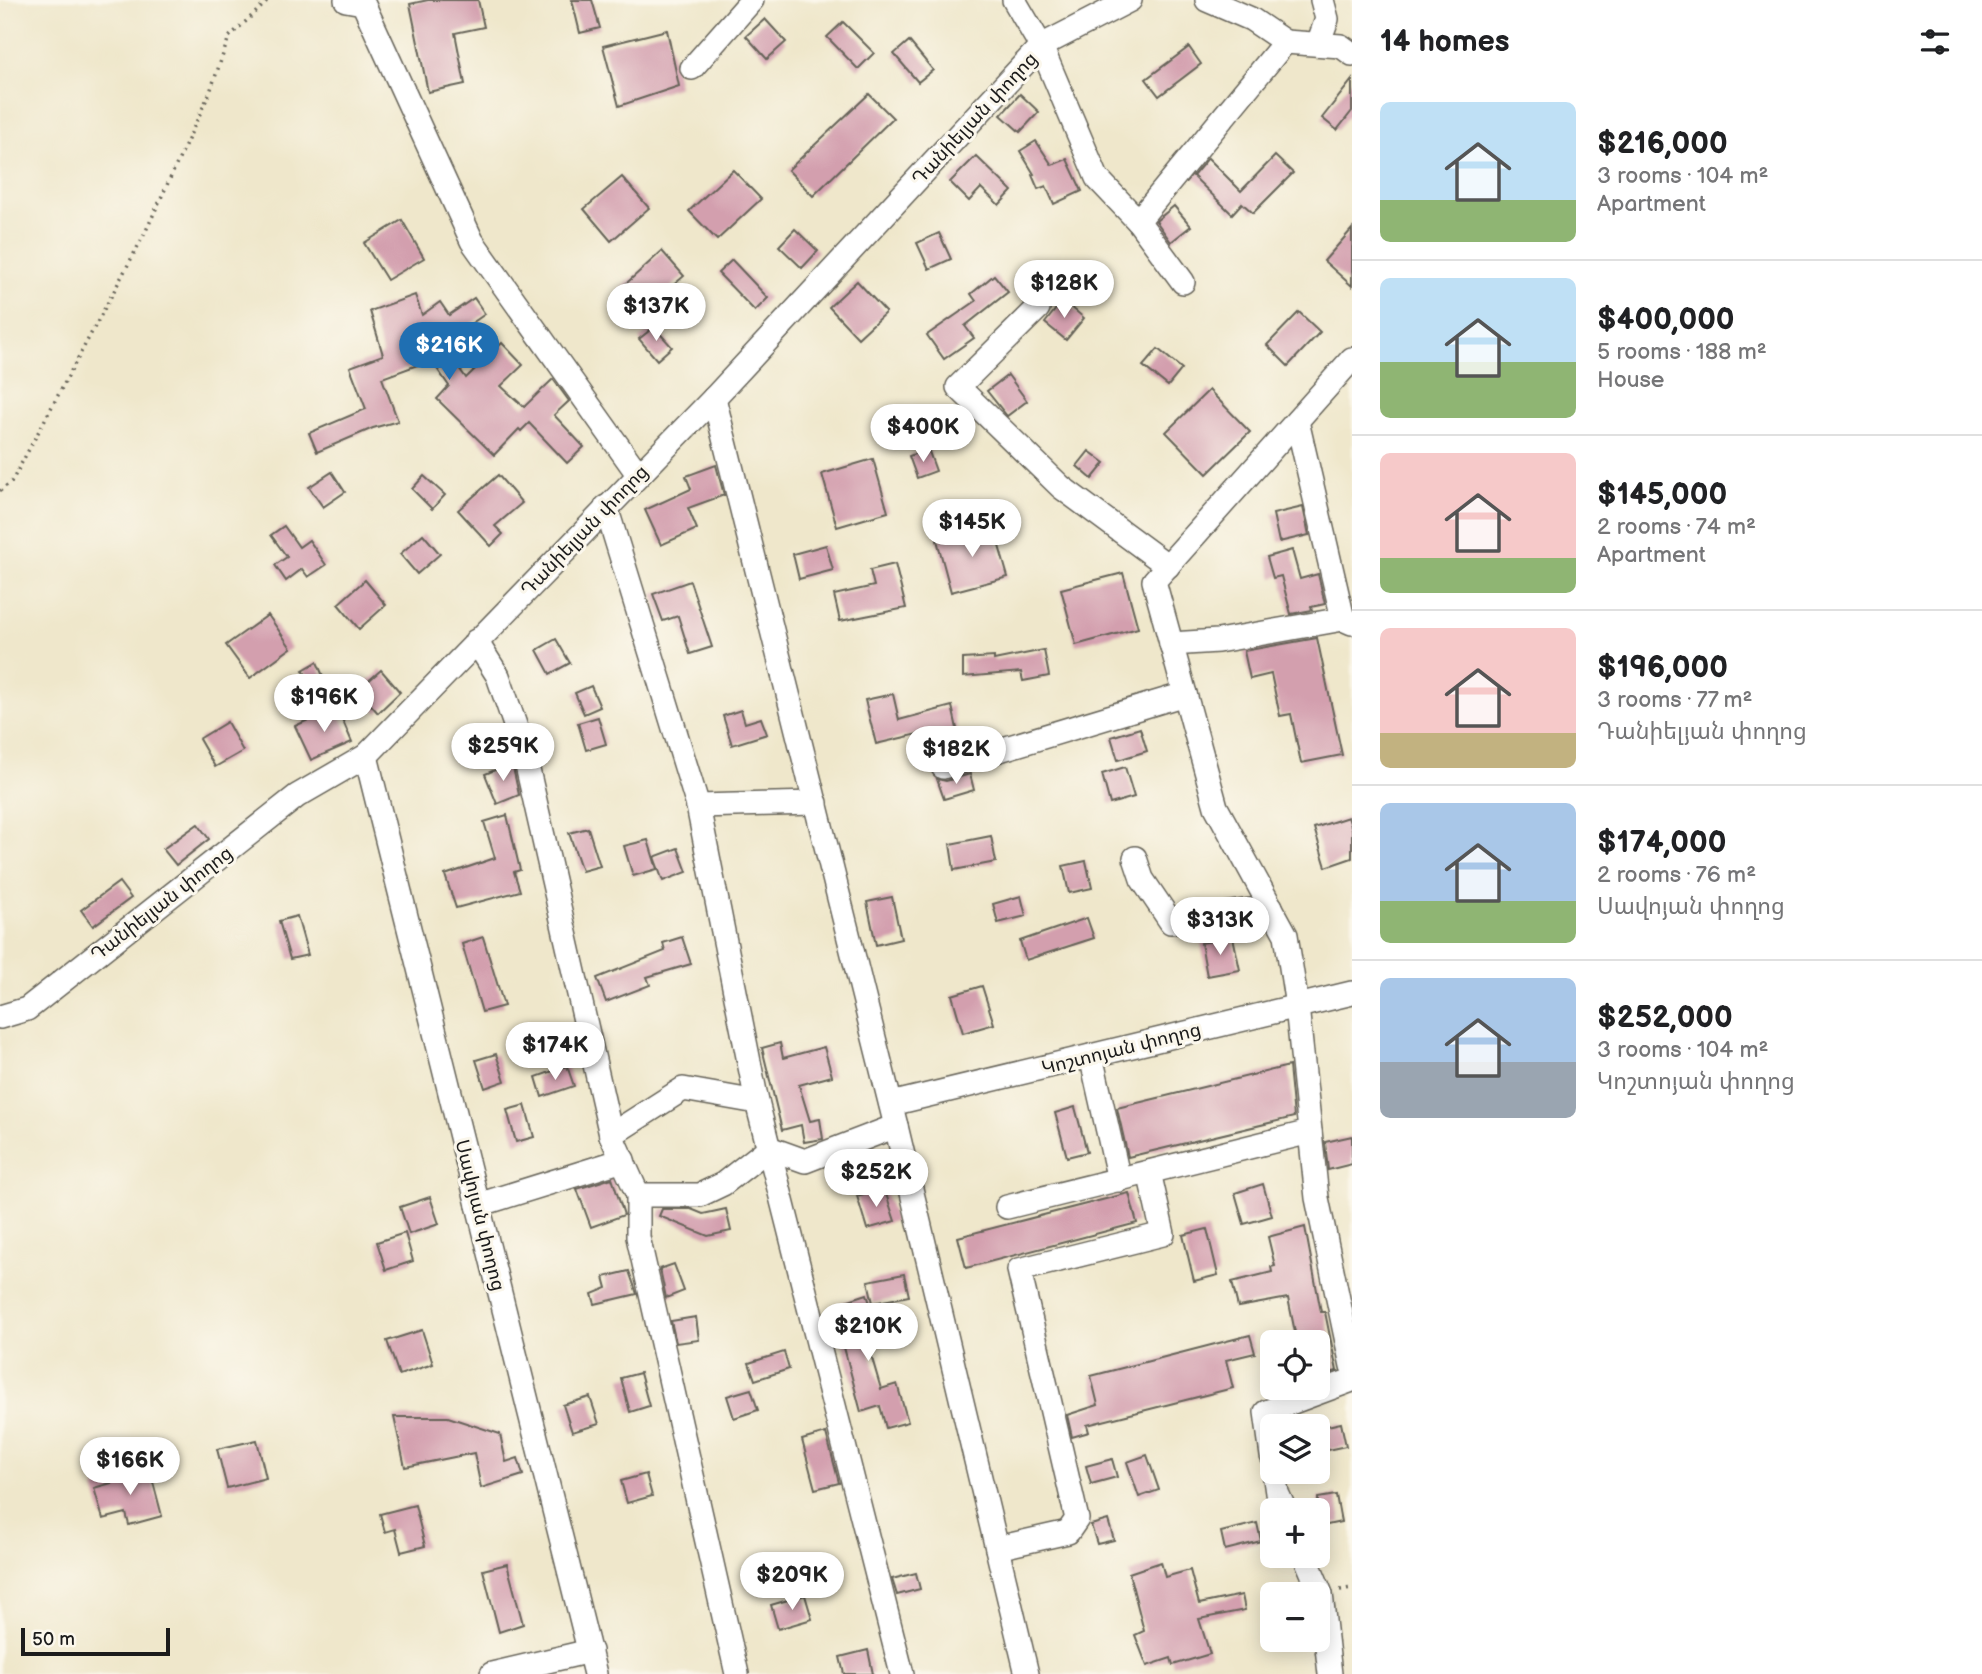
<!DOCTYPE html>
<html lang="en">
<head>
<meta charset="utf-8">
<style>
  :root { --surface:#fff; --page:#f6f6f6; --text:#202124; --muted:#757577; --line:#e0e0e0; --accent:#1f6fb2 }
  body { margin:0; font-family:"Balsamiq Sans","Noto Sans Armenian",sans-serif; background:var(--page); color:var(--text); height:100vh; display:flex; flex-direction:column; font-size:26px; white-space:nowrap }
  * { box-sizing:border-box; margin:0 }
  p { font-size:23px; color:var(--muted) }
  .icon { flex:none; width:38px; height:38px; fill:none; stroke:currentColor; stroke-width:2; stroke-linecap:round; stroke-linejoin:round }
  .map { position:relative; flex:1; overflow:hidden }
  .side { display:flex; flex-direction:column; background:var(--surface); width:630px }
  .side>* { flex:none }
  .tools { position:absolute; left:1260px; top:1330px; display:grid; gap:14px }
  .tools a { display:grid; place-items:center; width:70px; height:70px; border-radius:10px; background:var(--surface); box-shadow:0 4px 18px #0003; font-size:35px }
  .scale { position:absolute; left:21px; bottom:18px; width:149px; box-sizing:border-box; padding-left:7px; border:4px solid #1c1c1c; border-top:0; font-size:19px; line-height:24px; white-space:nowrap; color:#1c1c1c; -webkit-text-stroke:5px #fbf7ec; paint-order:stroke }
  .price { position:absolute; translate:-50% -60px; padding:0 16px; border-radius:24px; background:#fff; color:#222; font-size:23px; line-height:46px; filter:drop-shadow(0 2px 4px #0008) }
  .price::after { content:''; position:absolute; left:50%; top:42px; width:21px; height:16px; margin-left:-10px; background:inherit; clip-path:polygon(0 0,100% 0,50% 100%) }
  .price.selected { background:var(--accent); color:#fff }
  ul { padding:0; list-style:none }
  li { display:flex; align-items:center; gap:21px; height:175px; padding:0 28px }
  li+li { border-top:2px solid var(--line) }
  li span { display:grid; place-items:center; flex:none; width:196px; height:140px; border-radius:10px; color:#555 }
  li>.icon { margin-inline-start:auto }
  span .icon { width:84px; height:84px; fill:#fffc; stroke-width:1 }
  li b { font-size:30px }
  h2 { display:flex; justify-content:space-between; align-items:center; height:84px; padding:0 28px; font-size:30px }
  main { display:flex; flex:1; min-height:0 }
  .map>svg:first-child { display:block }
  .building { fill:#d39fae }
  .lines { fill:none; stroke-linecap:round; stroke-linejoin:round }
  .minor-casing { stroke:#666359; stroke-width:26 }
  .path { stroke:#666359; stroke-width:3.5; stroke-dasharray:2 5; stroke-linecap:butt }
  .minor { stroke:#fff; stroke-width:23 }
  .labels { text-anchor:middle; stroke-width:6; stroke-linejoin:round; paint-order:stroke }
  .street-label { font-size:19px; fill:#1c1c1c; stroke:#fbf7ec }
</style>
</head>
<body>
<main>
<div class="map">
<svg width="1352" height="1674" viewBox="0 0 1352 1674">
  <rect width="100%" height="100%" fill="#fbf7ec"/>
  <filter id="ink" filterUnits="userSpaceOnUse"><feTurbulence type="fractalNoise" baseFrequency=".0143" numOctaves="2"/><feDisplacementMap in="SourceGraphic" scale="14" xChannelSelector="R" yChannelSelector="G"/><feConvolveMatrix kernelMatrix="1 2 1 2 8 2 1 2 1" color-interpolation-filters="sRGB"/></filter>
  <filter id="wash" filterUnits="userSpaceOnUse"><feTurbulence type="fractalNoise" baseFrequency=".00686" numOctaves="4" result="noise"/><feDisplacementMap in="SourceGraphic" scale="28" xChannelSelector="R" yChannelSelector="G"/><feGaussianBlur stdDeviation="1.57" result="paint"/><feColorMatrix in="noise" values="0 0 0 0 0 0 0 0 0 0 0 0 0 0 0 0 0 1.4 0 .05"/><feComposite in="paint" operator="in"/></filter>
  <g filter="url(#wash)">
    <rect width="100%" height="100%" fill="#efe7cb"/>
    <g id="blocks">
      <!-- building -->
      <g class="building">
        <path d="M428,0H478L484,27L455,33L465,84L428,92L410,4Z"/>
        <path d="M572,0H592L600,28L580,33Z"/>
        <path d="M765,19L786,42L767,59L746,36Z"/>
        <path d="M843,22L874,53L858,69L827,37Z"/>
        <path d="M667,30L679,86L619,106L603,46Z"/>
        <path d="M909,41L933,70L918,82L894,54Z"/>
        <path d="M1189,47L1201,64L1159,96L1146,79Z"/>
        <path d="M1352,80V111L1337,130L1322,118Z"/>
        <path d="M869,94L893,118L813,196L788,170Z"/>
        <path d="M1020,94L1039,112L1020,132L1001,115Z"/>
        <path d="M1036,141L1052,165L1067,159L1082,191L1054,204L1046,186L1038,189L1032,175L1034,174L1020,151Z"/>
        <path d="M976,156L1012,191L999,205L981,188L969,201L950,182Z"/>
        <path d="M1275,156L1293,173L1253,213L1242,203L1232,214L1193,176L1208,158L1241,191Z"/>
        <path d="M733,170L761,199L717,240L689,211Z"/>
        <path d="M622,177L649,208L611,241L584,209Z"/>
        <path d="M1174,206L1191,226L1171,242L1156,221Z"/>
        <path d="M402,220L424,258L387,280L364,243Z"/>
        <path d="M795,229L818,251L802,268L779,246Z"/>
        <path d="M1352,229V286L1324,261Z"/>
        <path d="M939,233L951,259L929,269L917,243Z"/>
        <path d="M662,251L684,276L640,314L619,290Z"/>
        <path d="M732,260L768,298L755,311L718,273Z"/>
        <path d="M994,275L1008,292L965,326L974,338L944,359L927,335L976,301L971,294Z"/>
        <path d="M857,281L886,312L858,338L829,307Z"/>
        <path d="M415,295L422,315L440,302L449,315L474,298L485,314L442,344L466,378L502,343L523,365L501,386L524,407L553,379L569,401L554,415L584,447L567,463L529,423L521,431L519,429L494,455L437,399L449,386L431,360L382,378L398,421L373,428L317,452L309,433L366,409L350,367L383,355L370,311Z"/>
        <path d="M1063,300L1084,318L1066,340L1045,323Z"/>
        <path d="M1299,312L1320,332L1288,366L1267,345Z"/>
        <path d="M654,327L672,347L657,360L639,339Z"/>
        <path d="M1158,349L1182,369L1168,386L1143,366Z"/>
        <path d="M1008,375L1027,401L1007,416L987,391Z"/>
        <path d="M1209,390L1250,432L1207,474L1166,432Z"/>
        <path d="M928,449L936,471L917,478L909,456Z"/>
        <path d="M1089,451L1105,463L1092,479L1077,466Z"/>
        <path d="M873,459L888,512L837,527L822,474Z"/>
        <path d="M716,465L724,495L688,508L697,529L661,545L645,510L691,489L686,476Z"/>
        <path d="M332,472L345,492L323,507L309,487Z"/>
        <path d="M498,475L522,503L495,526L503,534L491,546L458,510Z"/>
        <path d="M424,476L445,495L432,509L412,489Z"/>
        <path d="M1303,507L1309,535L1279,542L1273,514Z"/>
        <path d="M993,525L1008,577L951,592L937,540Z"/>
        <path d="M284,526L299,547L309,540L326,565L308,577L302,569L286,581L275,565L287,557L271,535Z"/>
        <path d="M423,534L440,554L417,574L400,554Z"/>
        <path d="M826,545L833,570L799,579L793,554Z"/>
        <path d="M1292,550L1300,579L1318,574L1325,604L1311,607L1312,610L1291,614L1281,576L1273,578L1267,557Z"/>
        <path d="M895,564L906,608L840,621L834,595L874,586L870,570Z"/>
        <path d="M1123,573L1138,628L1076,645L1061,589Z"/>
        <path d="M365,580L386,605L359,629L338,604Z"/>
        <path d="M690,581L712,647L690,654L678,616L663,621L653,594Z"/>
        <path d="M268,615L291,648L250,678L226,645Z"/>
        <path d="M1317,638L1342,755L1301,763L1291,714L1280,716L1271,674L1250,679L1244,651Z"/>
        <path d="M556,639L570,663L550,674L537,650Z"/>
        <path d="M1044,650L1049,676L1023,681L1021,672L963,677V659L994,657V660Z"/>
        <path d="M317,662L335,704L326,709L303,670Z"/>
        <path d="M381,670L400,692L378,713L358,690Z"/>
        <path d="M591,686L600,707L584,714L575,693Z"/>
        <path d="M893,694L899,720L952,706L961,747L938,754L931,761L928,752L923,753L918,734L876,744L865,700Z"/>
        <path d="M337,707L352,742L311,760L295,726Z"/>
        <path d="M741,710L745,723L761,718L767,734L732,745L723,716Z"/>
        <path d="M598,717L606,744L586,750L578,723Z"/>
        <path d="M227,722L243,751L215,767L199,739Z"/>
        <path d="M1140,728L1147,751L1118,760L1111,737Z"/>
        <path d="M512,763L519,795L497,804L485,774Z"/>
        <path d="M1125,767L1134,797L1110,804L1102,774Z"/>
        <path d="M970,774L974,790L944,799L937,779L946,781Z"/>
        <path d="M507,815L520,870L514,872L520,891L456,908L445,875L495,858L484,822Z"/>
        <path d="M1348,817L1352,829V858L1326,867L1314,828Z"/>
        <path d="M198,824L209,839L176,865L163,849Z"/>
        <path d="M588,828L600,866L582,871L569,833Z"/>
        <path d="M991,836L996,862L954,870L950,844Z"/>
        <path d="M648,840L657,869L633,876L624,846Z"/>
        <path d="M678,848L687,872L663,881L654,857Z"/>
        <path d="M1086,861L1092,888L1069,893L1063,866Z"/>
        <path d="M119,882L131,898L93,926L81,910Z"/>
        <path d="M1021,896L1026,916L998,923L993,904Z"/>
        <path d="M892,897L901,939L876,945L867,902Z"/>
        <path d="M297,916L308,955L290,959L279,921Z"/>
        <path d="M1087,918L1094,938L1026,960L1020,941Z"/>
        <path d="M483,937L504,1006L482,1012L462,944Z"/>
        <path d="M682,937L691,964L647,977L650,985L606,1002L597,978L665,951L663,943Z"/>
        <path d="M1233,937L1240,970L1207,976L1201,943Z"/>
        <path d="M982,986L994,1024L963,1033L952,995Z"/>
        <path d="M780,1043L783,1058L824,1047L832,1076L799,1085L810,1121L820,1119L823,1139L804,1142L801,1125L782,1130L762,1048Z"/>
        <path d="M496,1054L505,1081L485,1088L476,1060Z"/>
        <path d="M567,1066L574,1086L542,1097L536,1077Z"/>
        <path d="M1289,1066L1294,1117L1128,1157L1117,1108Z"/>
        <path d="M525,1105L534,1137L516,1142L507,1110Z"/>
        <path d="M1075,1107L1087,1152L1067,1157L1055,1113Z"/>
        <path d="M1352,1136V1164L1328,1170L1325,1142Z"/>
        <path d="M612,1178L624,1215L591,1227L577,1189Z"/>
        <path d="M1263,1184L1272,1216L1244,1224L1235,1193Z"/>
        <path d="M884,1188L895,1221L867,1229L857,1196Z"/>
        <path d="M1129,1193L1137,1223L966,1268L958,1237Z"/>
        <path d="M430,1197L439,1224L409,1234L400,1207Z"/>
        <path d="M662,1209H691L703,1214L726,1209L731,1231L708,1236L659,1216Z"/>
        <path d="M1305,1227L1321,1312H1325L1337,1371L1318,1376V1342H1297L1288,1298L1238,1307L1232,1282L1272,1272L1271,1267L1275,1266L1268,1237Z"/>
        <path d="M1207,1229L1218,1275L1194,1281L1183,1235Z"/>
        <path d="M405,1233L413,1261L386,1270L377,1242Z"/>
        <path d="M674,1264L684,1291L666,1298L660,1269Z"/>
        <path d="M629,1271L637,1294L595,1304L592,1294L607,1288L604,1277Z"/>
        <path d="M904,1274L909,1296L873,1303L868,1281Z"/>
        <path d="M867,1294L880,1336L867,1341L881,1389L897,1384L908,1422L886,1428L880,1406L861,1412L840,1332L848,1329L840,1303Z"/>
        <path d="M696,1317L699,1340L676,1343L671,1321Z"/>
        <path d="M422,1330L433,1364L399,1375L387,1341Z"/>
        <path d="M1250,1335L1255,1353L1226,1360L1233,1388L1087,1425L1089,1432L1072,1437L1067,1415L1098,1405L1091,1376Z"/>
        <path d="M784,1352L789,1369L755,1380L749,1363Z"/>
        <path d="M640,1373L649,1406L630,1412L621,1378Z"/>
        <path d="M751,1389L758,1410L734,1418L727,1396Z"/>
        <path d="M590,1397L599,1424L572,1432L563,1405Z"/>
        <path d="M394,1417H448L500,1434L506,1462L518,1458L523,1475L481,1488L474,1453L405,1467Z"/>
        <path d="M1341,1423L1346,1446L1318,1452V1428Z"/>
        <path d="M826,1433L839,1483L815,1489L802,1440Z"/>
        <path d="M257,1440L266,1478L227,1488L217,1449Z"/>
        <path d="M1147,1455L1159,1490L1139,1497L1127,1462Z"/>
        <path d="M1112,1459L1117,1477L1091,1484L1086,1466Z"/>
        <path d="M149,1467L162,1516L129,1525L126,1513L103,1519L94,1488L118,1481L116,1476Z"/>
        <path d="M646,1474L652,1496L627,1503L621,1481Z"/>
        <path d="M1336,1495L1341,1522L1318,1527V1498Z"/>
        <path d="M415,1505L425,1546L401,1552L395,1529L385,1532L380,1514Z"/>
        <path d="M1108,1520L1114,1540L1097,1544L1091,1525Z"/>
        <path d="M1257,1523L1261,1541L1225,1550L1221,1532Z"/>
        <path d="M1161,1562L1165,1577L1190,1570L1199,1604L1242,1595L1245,1610L1199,1619L1210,1654L1173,1665L1171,1658L1147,1666L1135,1635L1144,1631L1129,1573Z"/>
        <path d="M507,1564L523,1624L499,1632L483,1570Z"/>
        <path d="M916,1573L920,1589L897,1595L892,1579Z"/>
        <path d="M805,1595L812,1619L778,1629L771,1605Z"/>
        <path d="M868,1650L873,1674H844L840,1657Z"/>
      </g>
    </g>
  </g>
  <g filter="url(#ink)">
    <use href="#blocks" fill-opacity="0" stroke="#666359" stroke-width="2"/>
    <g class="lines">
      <defs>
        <g id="minor">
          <path d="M346,0L363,3L472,241L638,474"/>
          <path d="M1014,0L1041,46L1097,178L1138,221L1183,282"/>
          <path d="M1207,0L1251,19L1285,42"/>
          <path d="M1318,44L1327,19L1322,0"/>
          <path d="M692,68L752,0"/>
          <path d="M1138,221L1285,42L1341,46L1352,54"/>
          <path d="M1038,308L958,387L1061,487L1168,566"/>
          <path d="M1352,359L1154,581L1216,807L1286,935L1297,1006L1317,1198L1352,1366"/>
          <path d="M714,398L896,1126L1027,1674"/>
          <path d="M1297,421L1343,619"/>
          <path d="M606,507L698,806L757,1102L902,1674"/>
          <path d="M476,641L498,676L523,748L611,1135L638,1195V1237L737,1674"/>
          <path d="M1171,644L1218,641L1343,619L1352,623"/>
          <path d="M366,756L595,1674"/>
          <path d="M943,767L1185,694"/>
          <path d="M698,806L816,803"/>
          <path d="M1135,858L1142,879L1171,922L1271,907"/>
          <path d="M0,1017L27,1009L297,796L366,756L714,398L1041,46L1130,0"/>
          <path d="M1091,1056L1119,1180"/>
          <path d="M891,1104L1352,993"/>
          <path d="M611,1135L683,1089L757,1102"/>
          <path d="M638,1195H700L723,1184L769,1148L805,1161L896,1126"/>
          <path d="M478,1205L623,1160"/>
          <path d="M1007,1207L1310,1132"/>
          <path d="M1272,1456L1266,1412L1352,1380"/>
          <path d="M1274,1472L1277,1493L1285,1510"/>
          <path d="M997,1548L1068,1532L1077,1519L1019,1270L1163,1234L1149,1172"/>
          <path d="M1305,1556L1321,1594L1330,1674"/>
          <path d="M492,1674L590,1651"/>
        </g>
      </defs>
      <!-- minor casing -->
      <use href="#minor" class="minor-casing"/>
      <!-- path -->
      <g class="path">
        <path d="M0,491L12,481L144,235L210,92L229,37L269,0"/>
        <path d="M1340,1590L1352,1588"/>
      </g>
      <!-- minor -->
      <use href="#minor" class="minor"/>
    </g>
  </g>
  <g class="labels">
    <!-- street labels -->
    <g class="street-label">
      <text transform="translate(974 118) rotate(-47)" y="7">Դանիելյան փողոց</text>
      <text transform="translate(584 530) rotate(-46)" y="7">Դանիելյան փողոց</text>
      <text transform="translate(161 903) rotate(-38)" y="7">Դանիելյան փողոց</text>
      <text transform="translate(1121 1048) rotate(-14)" y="7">Կոշտոյան փողոց</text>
      <text transform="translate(481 1215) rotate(76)" y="7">Սավոյան փողոց</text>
    </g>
  </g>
</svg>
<div class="tools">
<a><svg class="icon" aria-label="locate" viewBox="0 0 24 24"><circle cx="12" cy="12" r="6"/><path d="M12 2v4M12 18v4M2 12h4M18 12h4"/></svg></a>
<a><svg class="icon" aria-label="layers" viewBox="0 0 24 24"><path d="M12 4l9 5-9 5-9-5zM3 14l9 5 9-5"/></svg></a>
<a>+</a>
<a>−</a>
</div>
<div class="scale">50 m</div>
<b class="price" style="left:1064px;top:320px">$128K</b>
<b class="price" style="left:656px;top:343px">$137K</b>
<b class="price selected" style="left:449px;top:382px">$216K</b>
<b class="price" style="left:923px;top:464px">$400K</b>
<b class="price" style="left:972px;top:559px">$145K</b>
<b class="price" style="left:324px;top:734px">$196K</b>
<b class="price" style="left:503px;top:783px">$259K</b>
<b class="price" style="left:956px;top:786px">$182K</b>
<b class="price" style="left:1220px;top:957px">$313K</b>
<b class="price" style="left:555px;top:1082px">$174K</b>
<b class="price" style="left:876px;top:1209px">$252K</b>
<b class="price" style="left:868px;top:1363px">$210K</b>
<b class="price" style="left:130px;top:1497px">$166K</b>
<b class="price" style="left:792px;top:1612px">$209K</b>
</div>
<section class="side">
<h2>14 homes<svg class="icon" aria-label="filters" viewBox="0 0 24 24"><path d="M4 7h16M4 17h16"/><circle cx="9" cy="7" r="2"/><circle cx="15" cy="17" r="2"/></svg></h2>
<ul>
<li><span style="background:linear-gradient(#bfe0f5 70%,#8fb573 0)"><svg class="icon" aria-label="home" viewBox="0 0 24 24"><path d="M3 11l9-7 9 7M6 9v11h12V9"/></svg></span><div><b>$216,000</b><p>3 rooms · 104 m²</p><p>Apartment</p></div></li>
<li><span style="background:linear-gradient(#bfe0f5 60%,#8fb573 0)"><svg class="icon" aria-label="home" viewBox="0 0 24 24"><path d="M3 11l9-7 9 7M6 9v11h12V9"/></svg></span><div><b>$400,000</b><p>5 rooms · 188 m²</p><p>House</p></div></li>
<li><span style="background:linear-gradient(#f6c9c9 75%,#8fb573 0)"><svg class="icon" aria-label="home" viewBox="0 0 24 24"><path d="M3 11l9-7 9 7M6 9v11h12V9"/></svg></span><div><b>$145,000</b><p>2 rooms · 74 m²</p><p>Apartment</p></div></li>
<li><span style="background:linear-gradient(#f6c9c9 75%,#c2b280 0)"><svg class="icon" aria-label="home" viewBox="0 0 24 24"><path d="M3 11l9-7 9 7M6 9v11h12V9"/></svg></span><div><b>$196,000</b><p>3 rooms · 77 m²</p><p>Դանիելյան փողոց</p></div></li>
<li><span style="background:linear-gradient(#a9c7e8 70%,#8fb573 0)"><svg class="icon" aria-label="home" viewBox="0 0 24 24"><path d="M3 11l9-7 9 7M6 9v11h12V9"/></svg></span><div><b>$174,000</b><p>2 rooms · 76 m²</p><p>Սավոյան փողոց</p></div></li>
<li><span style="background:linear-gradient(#a9c7e8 60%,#9aa5b1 0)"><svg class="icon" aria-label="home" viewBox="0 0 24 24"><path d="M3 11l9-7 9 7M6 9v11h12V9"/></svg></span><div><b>$252,000</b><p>3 rooms · 104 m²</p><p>Կոշտոյան փողոց</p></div></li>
</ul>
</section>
</main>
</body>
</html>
